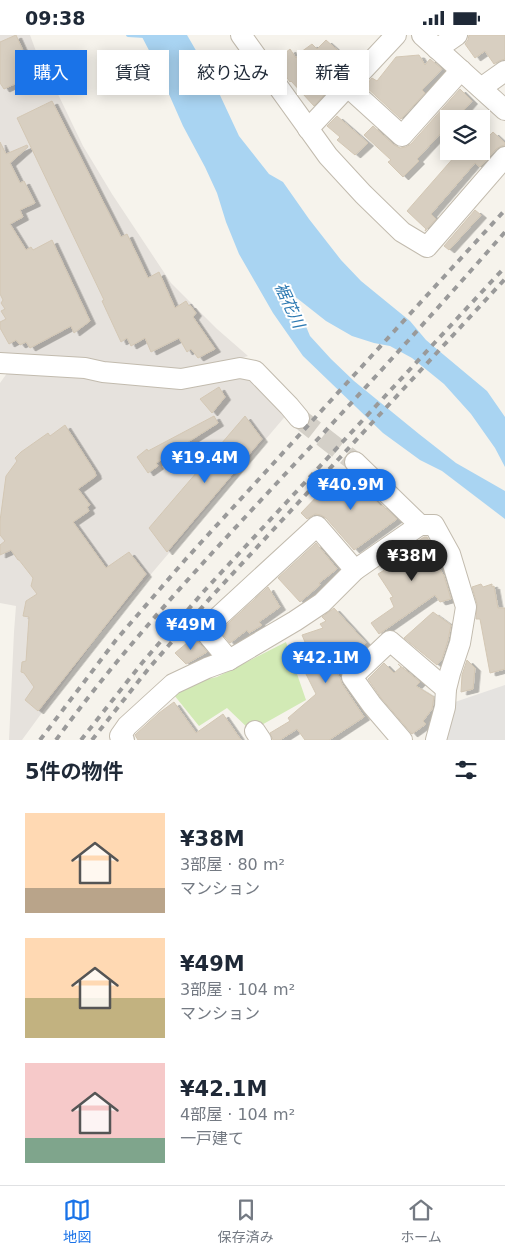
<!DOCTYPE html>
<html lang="ja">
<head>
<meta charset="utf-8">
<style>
  :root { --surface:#fff; --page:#f2f2f3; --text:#1f2937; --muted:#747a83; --line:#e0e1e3; --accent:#1a73e8 }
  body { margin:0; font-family:"DejaVu Sans","Noto Sans JP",sans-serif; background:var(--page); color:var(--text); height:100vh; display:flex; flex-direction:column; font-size:19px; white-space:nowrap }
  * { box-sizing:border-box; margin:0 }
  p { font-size:16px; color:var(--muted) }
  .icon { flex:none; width:28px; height:28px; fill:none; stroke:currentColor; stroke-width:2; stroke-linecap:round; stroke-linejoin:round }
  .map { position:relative; height:705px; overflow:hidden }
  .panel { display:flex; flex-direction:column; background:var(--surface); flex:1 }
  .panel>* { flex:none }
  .banner { position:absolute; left:15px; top:15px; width:475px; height:45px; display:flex; gap:10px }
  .controls { position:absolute; left:440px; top:75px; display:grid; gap:10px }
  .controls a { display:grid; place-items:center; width:50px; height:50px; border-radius:0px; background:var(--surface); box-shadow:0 2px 12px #0003; font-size:25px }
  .price { position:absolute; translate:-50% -42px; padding:0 11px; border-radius:18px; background:var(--accent); color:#fff; font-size:16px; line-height:32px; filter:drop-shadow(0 1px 2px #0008) }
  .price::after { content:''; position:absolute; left:50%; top:30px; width:15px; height:11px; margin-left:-8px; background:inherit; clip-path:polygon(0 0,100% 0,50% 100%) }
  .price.selected { background:#222; color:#fff }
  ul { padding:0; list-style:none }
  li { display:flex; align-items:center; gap:15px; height:125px; padding:0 25px }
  li span { display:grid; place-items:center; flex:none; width:140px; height:100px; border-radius:0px; color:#555 }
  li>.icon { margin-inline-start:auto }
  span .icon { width:60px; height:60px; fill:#fffc; stroke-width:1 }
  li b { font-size:21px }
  h2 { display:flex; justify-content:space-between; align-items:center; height:60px; padding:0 25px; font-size:21px }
  .tag { padding:0 18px; border-radius:0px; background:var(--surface); box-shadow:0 2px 12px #0003; font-size:18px; line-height:45px }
  .tag.selected { background:var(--accent); color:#fff }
  .status { display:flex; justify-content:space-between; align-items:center; height:35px; padding:0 25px; background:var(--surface); direction:ltr }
  .status svg { height:14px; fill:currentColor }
  .dock { display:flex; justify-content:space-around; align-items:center; height:70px; border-top:1px solid var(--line); background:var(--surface); font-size:14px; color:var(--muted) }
  .dock a { display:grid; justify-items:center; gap:2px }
  .dock .selected { color:var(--accent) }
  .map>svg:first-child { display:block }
  .industrial { fill:#e6e2dd }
  .green { fill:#d2eab5 }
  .parking { fill:#e5e3e0 }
  .water { fill:#a9d4f2 }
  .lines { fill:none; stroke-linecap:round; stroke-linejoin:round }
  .stream { stroke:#a9d4f2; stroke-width:4 }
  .building { fill:#d8cfc1; stroke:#d3c7b4; filter:url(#shadow) }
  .minor-tunnel { stroke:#d4d0c8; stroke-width:20; stroke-dasharray:20 10; stroke-linecap:butt }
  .minor-casing { stroke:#c2bbae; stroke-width:22 }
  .minor { stroke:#fff; stroke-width:20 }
  .rail { stroke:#9a9a9a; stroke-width:4; stroke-dasharray:6 6; stroke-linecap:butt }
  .labels { text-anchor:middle; stroke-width:4; stroke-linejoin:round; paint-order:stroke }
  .water-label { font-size:16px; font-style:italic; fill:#2e7ab2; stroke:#fff }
</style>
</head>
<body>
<div class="status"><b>09:38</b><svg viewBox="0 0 49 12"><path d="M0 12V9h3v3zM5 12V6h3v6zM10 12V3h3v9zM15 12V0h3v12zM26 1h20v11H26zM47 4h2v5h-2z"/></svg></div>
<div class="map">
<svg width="505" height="705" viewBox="0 0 505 705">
  <defs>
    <filter id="shadow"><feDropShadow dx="5.5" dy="3" stdDeviation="0" flood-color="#0004"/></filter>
  </defs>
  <rect width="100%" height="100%" fill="#f6f3ec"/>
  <!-- industrial -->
  <g class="industrial">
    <path d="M0,0H30L37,19L55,53L83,111L112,159L171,248L217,294L248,321L189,338L0,326Z"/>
    <path d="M10,334L246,338L288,378L95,605L22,705H9L14,597L16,571L0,568V348Z"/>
  </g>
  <!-- green -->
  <path class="green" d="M286,607L306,665L251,696L227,673L199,691L174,660L190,648L217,642Z"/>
  <!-- parking -->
  <path class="parking" d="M505,650V705H443L447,685L455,667Z"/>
  <!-- water -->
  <path class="water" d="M141,0H187L212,43L239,101L269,139L283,147L309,184L341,225L361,246L410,286L426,305L487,356L505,382V432L495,413L471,379L444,349L412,323L390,311L374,308L352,301L326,286L293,260L310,301L331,324L354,346L419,399L456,428L505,456V484L442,436L420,425L383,398L303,321L273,278L239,219L226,187L217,158L205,132L183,91L153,23Z"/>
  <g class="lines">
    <!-- stream -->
    <path class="stream" d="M128,0L145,1"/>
  </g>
  <!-- building -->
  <g class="building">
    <path d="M16,0L34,40L4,54L0,48V7Z"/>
    <path d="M469,0H505V24L499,26L494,29L485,16L475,23L465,9L468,5Z"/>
    <path d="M326,5L353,29L314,71L291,46L290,47L277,29V25L290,14L296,23L301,17L312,9L317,14Z"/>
    <path d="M419,20L425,30L430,24L442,34L422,55L425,58L401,84L365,51L372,43L377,46L396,22Z"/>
    <path d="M460,54L472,66L456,84H449V105L441,98L417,124L419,126L403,142L388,127L391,125L364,100L373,91L394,110L400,113L406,112L411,109Z"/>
    <path d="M52,66L121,202L127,199L148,243L159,237L175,273L186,266L189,271L190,270L196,278L193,282L215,314L198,323L191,314L187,317L179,303L151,317L145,303L131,311L127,303L121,307L102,266L104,265L17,83Z"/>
    <path d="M337,81L368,108L355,120L337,105L340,102L327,91Z"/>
    <path d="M493,97L505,108V110L501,111L496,114L480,132L475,128L431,179L436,184L425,196L426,194L407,176L456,120L460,123L464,119L461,116H481V109Z"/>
    <path d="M0,107L6,119L27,110L28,112L10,128L20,148L24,146L35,168L20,175L23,182L10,189L26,215L31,212L33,215L52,205L90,286L74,298L71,291L30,313L26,307L20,310L16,305L9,309L0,293V287L6,284L1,276L5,274L1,268L3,265L0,259Z"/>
    <path d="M475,175L481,180L449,215L444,211Z"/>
    <path d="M219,352L225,362L212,378L200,364Z"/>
    <path d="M214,381L218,388L188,407L189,409L156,428L158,431L148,438L137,422L147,414L148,416Z"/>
    <path d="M245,381L262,404L167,517L149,493Z"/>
    <path d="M65,390L95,437L96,441L78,454L90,470L87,472L89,476L73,487L106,533L129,517L146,539L38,676L25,665L34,652L24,638L21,637L22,627L26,626L29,582L23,581L26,566L37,559L31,551L33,543L19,525H18L11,515L0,520V510L5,506L0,500V486L6,441L17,426L15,423L21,417L48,398L50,401Z"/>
    <path d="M346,437L381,471L382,470L397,484L354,515L326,483L321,480L315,479L307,484L301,478L324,454L326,456Z"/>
    <path d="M424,502H427L439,524L441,529L438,531L444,541L451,564L440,567L435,560L379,599L371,588L394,572L390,563L393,562L378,539L396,528L393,523Z"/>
    <path d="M316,508L337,534L319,548L320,550L300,567L278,543Z"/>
    <path d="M481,549L483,552L492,549V552L494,551L498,573H505V634L490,638L480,584H476L477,569L472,552Z"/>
    <path d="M268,552L280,572L259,587L262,590L249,598L247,595L230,608L220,596Z"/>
    <path d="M334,573L366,608L357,614L358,615L344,626L336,616L327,622L340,643L342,649L364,682L329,705H305L297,694L280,705H273L270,698L290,686L288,683L316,659L305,637L312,634L306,620L310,619L302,600L323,593L320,589L326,586L322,582Z"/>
    <path d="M433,577L451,590L448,605L442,624L437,630L404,603Z"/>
    <path d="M194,602L207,617L186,629L175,618Z"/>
    <path d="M467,625L475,633L473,654L461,657L462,640Z"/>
    <path d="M384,628L394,638L401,632L398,629L420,647L416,651L434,662L432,674L423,686L426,689L412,699L381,663L368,644Z"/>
    <path d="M174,667L196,698L223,679L241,705H138L135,700L136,699L159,678Z"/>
  </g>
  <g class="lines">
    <!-- minor-tunnel -->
    <path class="minor-tunnel" d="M299,383L355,427"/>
    <defs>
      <g id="minor">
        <path d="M241,0L328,121L363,159L402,197L427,212L505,122"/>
        <path d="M422,0L505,75"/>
        <path d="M437,14L457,0"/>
        <path d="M348,52L402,101L461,35"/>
        <path d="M481,53L505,36"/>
        <path d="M308,94L396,0"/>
        <path d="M0,328L85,333L103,337L181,344L240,333L255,336L289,371L299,383"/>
        <path d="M355,427L420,490"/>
        <path d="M229,625L204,595L317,491L355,535"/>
        <path d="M255,696L261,705"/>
        <path d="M124,705L120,701L127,691L173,649L207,633L229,625L295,586L322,568L355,535L420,490H434L450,519L466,572L460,608L450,638L446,654L445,672L436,705"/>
        <path d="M402,705L372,670L352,642L390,606L446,654"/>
      </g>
    </defs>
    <!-- minor casing -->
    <use href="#minor" class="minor-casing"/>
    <!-- minor -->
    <use href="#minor" class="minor"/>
    <!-- rail -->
    <g class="rail">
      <path d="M40,705L116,605L185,525L505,175"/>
      <path d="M56,705C126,609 208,522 289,435C362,357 434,278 505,197"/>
      <path d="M81,705L142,628L205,555L505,232"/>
      <path d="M92,705L149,633L212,561L505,244"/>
    </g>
  </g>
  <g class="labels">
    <!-- water labels -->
    <g class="water-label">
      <text transform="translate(290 270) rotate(65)" y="6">裾花川</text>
    </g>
  </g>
</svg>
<div class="controls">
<a><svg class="icon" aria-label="layers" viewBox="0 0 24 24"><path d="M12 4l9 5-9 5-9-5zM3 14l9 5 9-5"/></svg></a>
</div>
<b class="price" style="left:205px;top:449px">¥19.4M</b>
<b class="price" style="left:351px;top:476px">¥40.9M</b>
<b class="price selected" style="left:412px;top:547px">¥38M</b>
<b class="price" style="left:191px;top:616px">¥49M</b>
<b class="price" style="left:326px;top:649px">¥42.1M</b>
<div class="banner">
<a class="tag selected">購入</a>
<a class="tag">賃貸</a>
<a class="tag">絞り込み</a>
<a class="tag">新着</a>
</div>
</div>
<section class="panel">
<h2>5件の物件<svg class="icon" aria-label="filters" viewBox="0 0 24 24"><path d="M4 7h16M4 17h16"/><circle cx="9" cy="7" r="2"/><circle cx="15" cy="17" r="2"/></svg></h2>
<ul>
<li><span style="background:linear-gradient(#ffd9b3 75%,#b9a48a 0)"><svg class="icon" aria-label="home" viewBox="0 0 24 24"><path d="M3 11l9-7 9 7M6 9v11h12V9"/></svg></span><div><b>¥38M</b><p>3部屋 · 80 m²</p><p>マンション</p></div></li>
<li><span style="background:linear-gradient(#ffd9b3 60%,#c2b280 0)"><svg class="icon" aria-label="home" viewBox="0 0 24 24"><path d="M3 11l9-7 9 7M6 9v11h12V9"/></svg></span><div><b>¥49M</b><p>3部屋 · 104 m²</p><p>マンション</p></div></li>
<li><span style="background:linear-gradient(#f6c9c9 75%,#7fa58c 0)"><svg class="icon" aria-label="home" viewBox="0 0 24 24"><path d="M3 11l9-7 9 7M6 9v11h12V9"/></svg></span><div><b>¥42.1M</b><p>4部屋 · 104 m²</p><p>一戸建て</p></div></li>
</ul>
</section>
<nav class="dock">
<a class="selected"><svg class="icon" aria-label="map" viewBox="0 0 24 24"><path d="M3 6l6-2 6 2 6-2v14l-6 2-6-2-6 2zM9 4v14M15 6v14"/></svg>地図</a>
<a><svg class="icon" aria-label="saved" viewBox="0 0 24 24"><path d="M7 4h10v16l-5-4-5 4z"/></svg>保存済み</a>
<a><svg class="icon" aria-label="home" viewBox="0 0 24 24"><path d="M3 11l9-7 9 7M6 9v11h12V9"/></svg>ホーム</a>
</nav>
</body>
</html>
